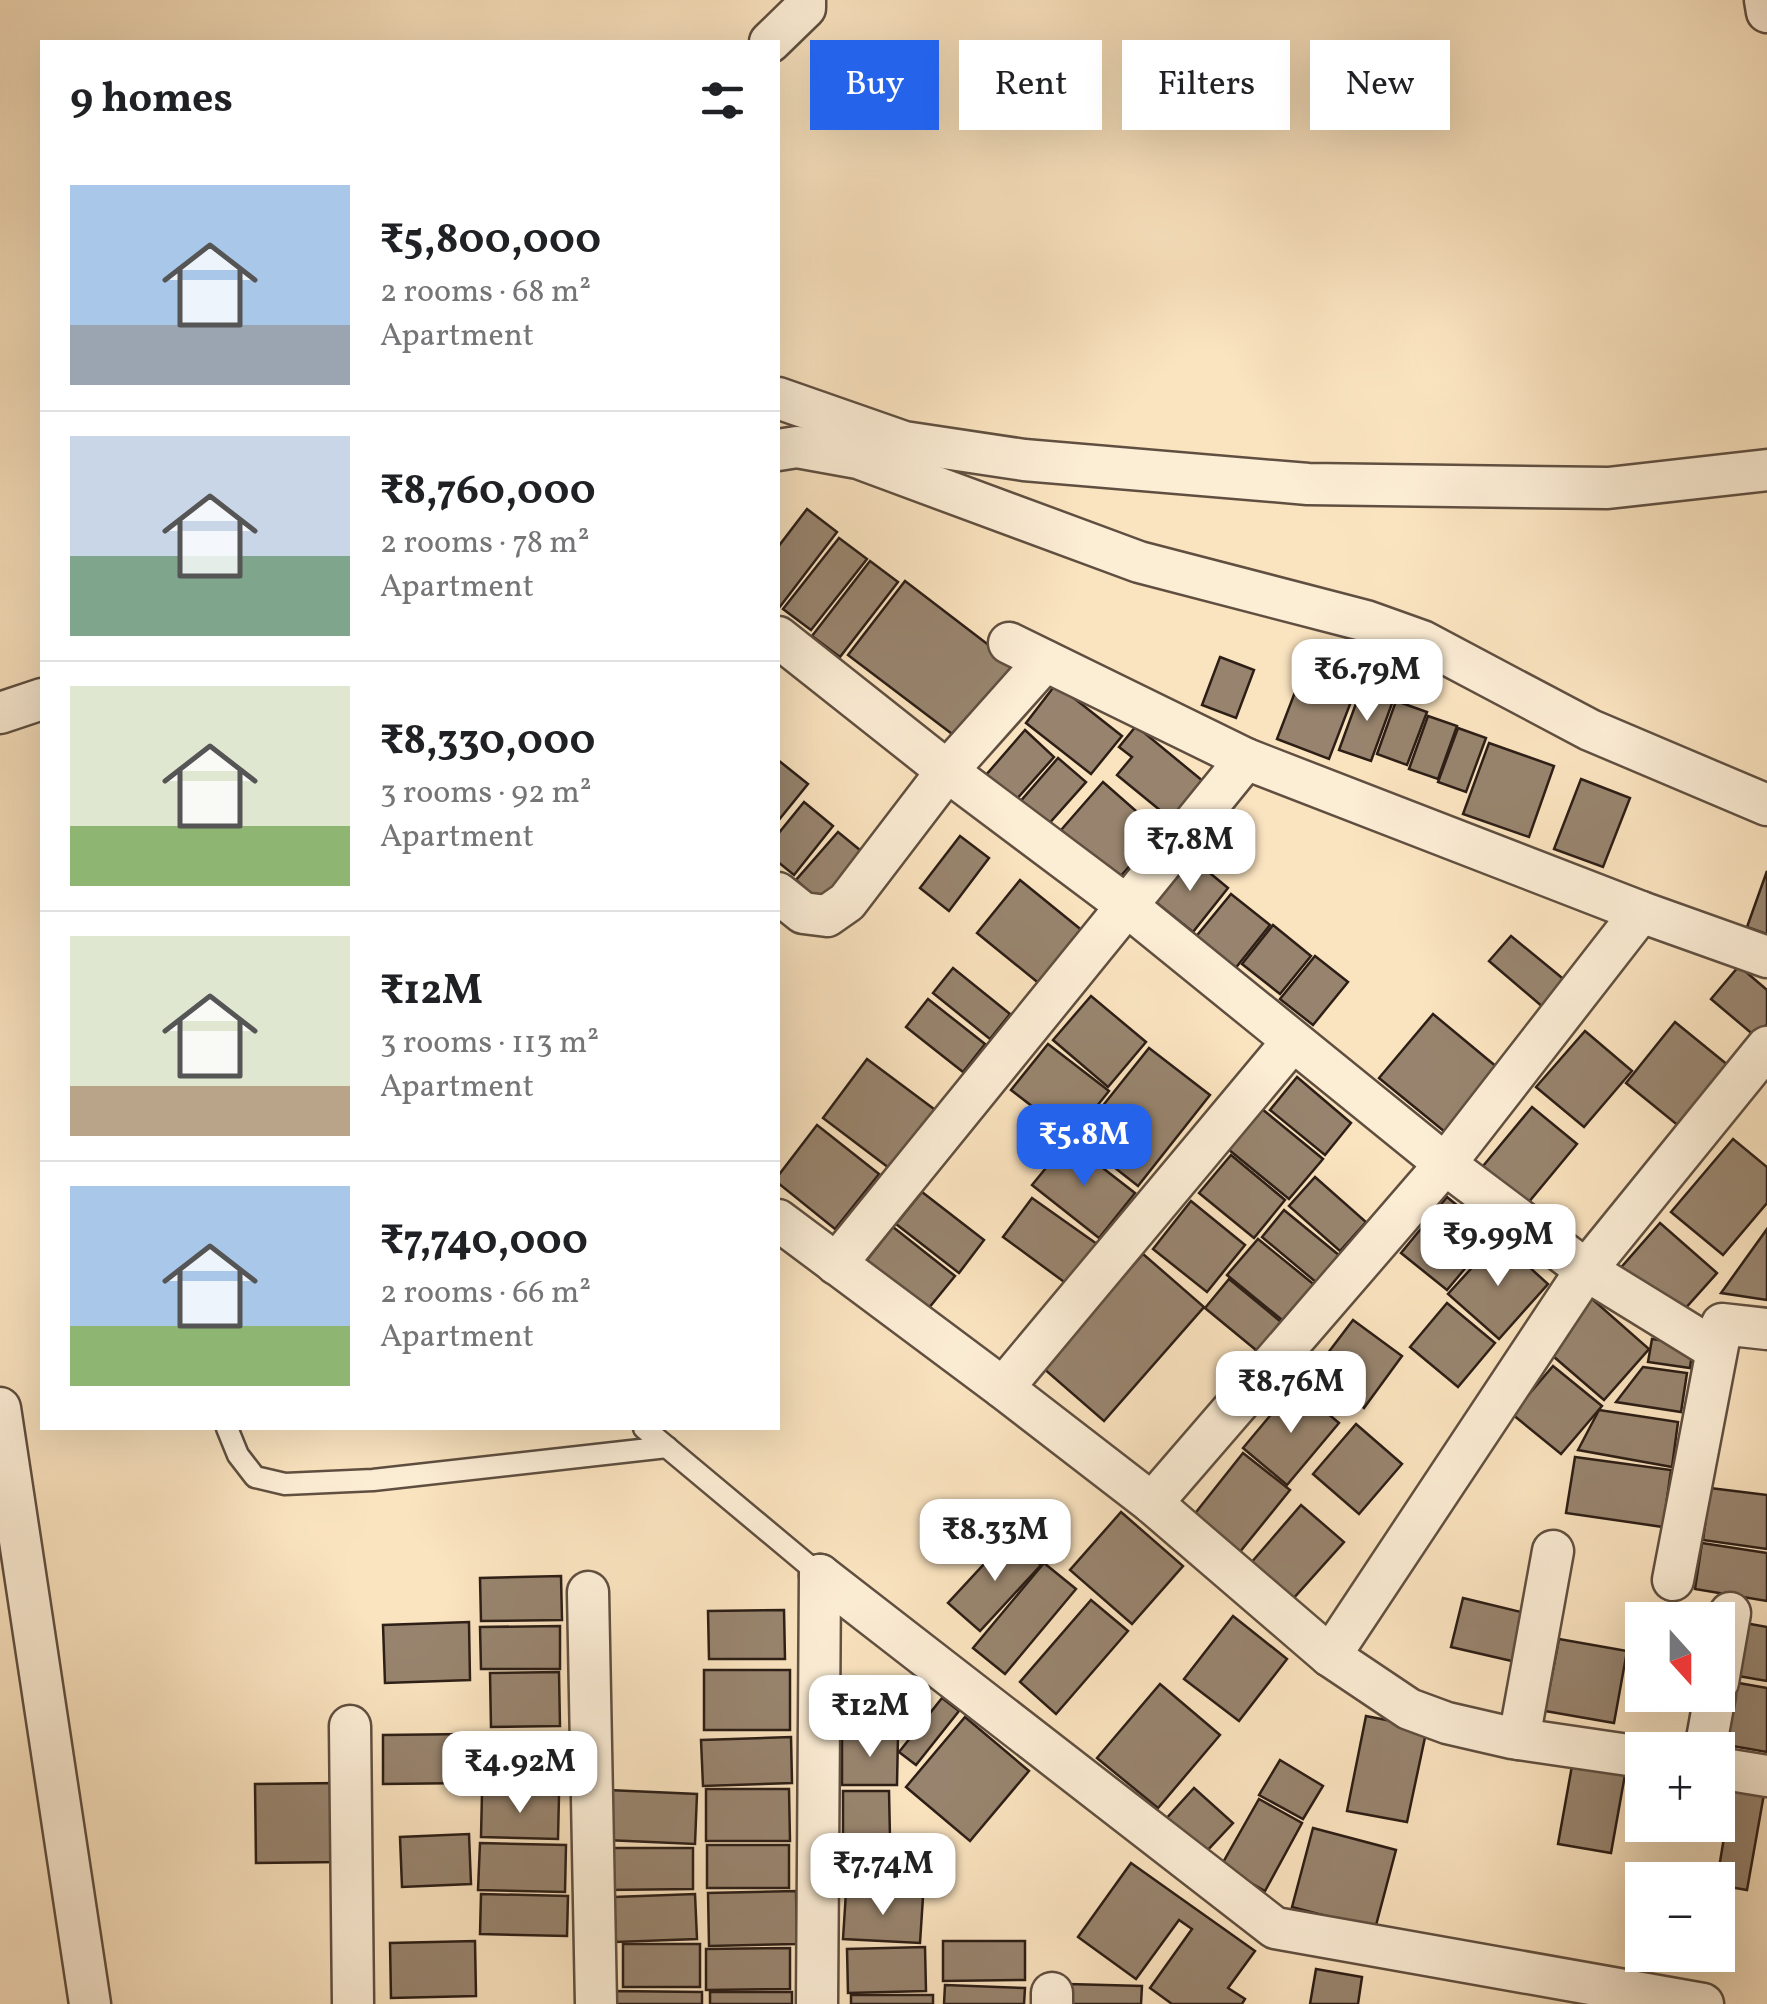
<!DOCTYPE html>
<html lang="en">
<head>
<meta charset="utf-8">
<style>
  :root { --surface:#fff; --page:#f6f6f6; --text:#202124; --muted:#757577; --line:#e0e0e0; --accent:#2563eb }
  body { margin:0; font-family:Vollkorn,serif; background:var(--page); color:var(--text); height:100vh; display:flex; flex-direction:column; font-size:38px; white-space:nowrap }
  * { box-sizing:border-box; margin:0 }
  p { font-size:32px; color:var(--muted) }
  .icon { flex:none; width:55px; height:55px; fill:none; stroke:currentColor; stroke-width:2; stroke-linecap:round; stroke-linejoin:round }
  .map { position:relative; flex:1; overflow:hidden }
  .drawer { position:absolute; left:40px; top:40px; width:740px; height:1390px; display:flex; flex-direction:column; background:var(--surface); border-radius:0px; box-shadow:0 10px 40px #0002 }
  .drawer>* { flex:none }
  .top-card { position:absolute; left:810px; top:40px; width:805px; height:90px; display:flex; gap:20px }
  .needle { width:65px; rotate:159deg }
  .buttons { position:absolute; left:1625px; top:1602px; display:grid; gap:20px }
  .buttons a { display:grid; place-items:center; width:110px; height:110px; border-radius:0px; background:var(--surface); box-shadow:0 10px 40px #0002; font-size:50px }
  .price { position:absolute; translate:-50% -85px; padding:0 22px; border-radius:20px; background:#fff; color:#222; font-size:32px; line-height:65px; filter:drop-shadow(0 2px 5px #0008) }
  .price::after { content:''; position:absolute; left:50%; top:60px; width:30px; height:22px; margin-left:-15px; background:inherit; clip-path:polygon(0 0,100% 0,50% 100%) }
  .price.selected { background:var(--accent); color:#fff }
  ul { padding:0; list-style:none }
  li { display:flex; align-items:center; gap:30px; height:250px; padding:0 30px }
  li+li { border-top:2px solid var(--line) }
  li span { display:grid; place-items:center; flex:none; width:280px; height:200px; border-radius:0px; color:#555 }
  li>.icon { margin-inline-start:auto }
  span .icon { width:120px; height:120px; fill:#fffc; stroke-width:1 }
  li b { font-size:42px }
  h2 { display:flex; justify-content:space-between; align-items:center; height:120px; padding:0 30px; font-size:42px }
  .pill { padding:0 35px; border-radius:0px; background:var(--surface); box-shadow:0 10px 40px #0002; font-size:35px; line-height:90px }
  .pill.selected { background:var(--accent); color:#fff }
  .map>svg:first-child { display:block }
  .building { fill:#98846e; stroke:#2d1e16; stroke-width:2.5 }
  .lines { fill:none; stroke-linecap:round; stroke-linejoin:round }
  .lane-casing { stroke:#604f40; stroke-width:25 }
  .street-casing { stroke:#604f40; stroke-width:45 }
  .lane { stroke:#fcedd5; stroke-width:20 }
  .street { stroke:#fcedd5; stroke-width:40 }
</style>
</head>
<body>
<div class="map">
<svg width="1767" height="2004" viewBox="0 0 1767 2004">
  <rect width="100%" height="100%" fill="#fae3bf"/>
  <filter id="stains"><feTurbulence type="fractalNoise" baseFrequency=".002" numOctaves="4"/><feColorMatrix values="0 0 0 0 .2 0 0 0 0 .09 0 0 0 0 .02 0 0 0 .5 -.17"/></filter>
  <radialGradient id="worn" r=".72"><stop offset=".6" stop-color="#630" stop-opacity="0"/><stop offset="1" stop-color="#630" stop-opacity=".3"/></radialGradient>
  <!-- building -->
  <g class="building">
    <path d="M807,509L837,532L779,608L778,547Z"/>
    <path d="M839,538L867,559L811,630L783,609Z"/>
    <path d="M870,561L898,582L840,657L812,636Z"/>
    <path d="M905,581L1016,666L960,740L848,655Z"/>
    <path d="M1220,657L1254,670L1236,718L1202,705Z"/>
    <path d="M1305,666L1357,686L1329,759L1277,739Z"/>
    <path d="M1056,684L1122,736L1091,774L1026,723Z"/>
    <path d="M1362,687L1394,698L1371,761L1339,750Z"/>
    <path d="M1396,701L1427,712L1407,765L1377,754Z"/>
    <path d="M1428,716L1457,726L1438,779L1409,769Z"/>
    <path d="M1136,726L1204,782L1172,820L1117,775L1132,757L1119,747Z"/>
    <path d="M1458,728L1486,738L1466,792L1438,782Z"/>
    <path d="M1025,730L1054,757L1015,801L986,775Z"/>
    <path d="M1489,743L1554,766L1529,837L1463,814Z"/>
    <path d="M1058,758L1086,782L1046,827L1019,803Z"/>
    <path d="M778,760L808,784L778,821Z"/>
    <path d="M1581,779L1630,798L1603,867L1554,849Z"/>
    <path d="M1103,782L1160,832L1118,879L1061,830Z"/>
    <path d="M804,802L833,826L794,875L778,862V834Z"/>
    <path d="M838,832L866,855L823,904L796,880Z"/>
    <path d="M960,836L989,858L949,911L920,888Z"/>
    <path d="M1188,855L1228,888L1193,932L1152,899Z"/>
    <path d="M1767,871V934L1747,927Z"/>
    <path d="M1020,880L1084,932L1041,985L977,933Z"/>
    <path d="M1231,894L1270,925L1234,970L1194,939Z"/>
    <path d="M1273,925L1311,956L1280,994L1242,964Z"/>
    <path d="M1511,936L1567,982L1544,1008L1489,961Z"/>
    <path d="M1315,956L1348,982L1313,1025L1280,999Z"/>
    <path d="M1739,966L1767,990V1024L1756,1037L1711,999Z"/>
    <path d="M953,968L1010,1014L990,1039L933,993Z"/>
    <path d="M1091,996L1146,1042L1108,1087L1053,1040Z"/>
    <path d="M928,999L985,1044L963,1072L906,1027Z"/>
    <path d="M1433,1014L1498,1068L1445,1132L1379,1078Z"/>
    <path d="M1675,1022L1729,1066L1680,1127L1626,1083Z"/>
    <path d="M1585,1031L1632,1071L1584,1127L1536,1087Z"/>
    <path d="M1048,1044L1109,1091L1072,1137L1011,1090Z"/>
    <path d="M1149,1048L1210,1095L1138,1186L1077,1138Z"/>
    <path d="M867,1059L938,1112L893,1171L823,1118Z"/>
    <path d="M1297,1077L1351,1123L1325,1155L1270,1110Z"/>
    <path d="M1532,1107L1577,1144L1528,1203L1483,1166Z"/>
    <path d="M1262,1109L1323,1159L1289,1199L1228,1149Z"/>
    <path d="M817,1125L879,1174L835,1229L778,1183V1176Z"/>
    <path d="M1733,1139L1767,1167V1203L1723,1255L1671,1212Z"/>
    <path d="M1068,1141L1135,1193L1099,1238L1032,1185Z"/>
    <path d="M1231,1155L1285,1200L1254,1238L1199,1193Z"/>
    <path d="M1315,1177L1366,1222L1340,1251L1289,1206Z"/>
    <path d="M922,1192L984,1240L959,1273L896,1224Z"/>
    <path d="M1447,1197L1493,1235L1447,1290L1401,1253Z"/>
    <path d="M1032,1198L1097,1244L1067,1284L1003,1237Z"/>
    <path d="M1191,1201L1245,1245L1207,1292L1153,1249Z"/>
    <path d="M1284,1210L1340,1256L1317,1283L1262,1237Z"/>
    <path d="M1660,1223L1717,1273L1674,1321L1618,1271Z"/>
    <path d="M893,1227L955,1276L928,1309L867,1260Z"/>
    <path d="M1767,1229V1300L1721,1293Z"/>
    <path d="M1258,1239L1317,1287L1287,1324L1227,1275Z"/>
    <path d="M1498,1239L1548,1284L1499,1339L1448,1294Z"/>
    <path d="M1143,1254L1204,1307L1104,1421L1043,1368Z"/>
    <path d="M1229,1279L1286,1326L1262,1355L1205,1308Z"/>
    <path d="M1591,1298L1649,1349L1604,1400L1546,1350Z"/>
    <path d="M1447,1303L1495,1343L1458,1387L1410,1347Z"/>
    <path d="M1353,1320L1402,1356L1364,1408L1315,1370Z"/>
    <path d="M1652,1339L1693,1345L1690,1368L1648,1362Z"/>
    <path d="M1553,1366L1602,1406L1561,1454L1512,1414Z"/>
    <path d="M1643,1367L1687,1373L1681,1412L1616,1402Z"/>
    <path d="M1295,1386L1339,1423L1287,1485L1243,1448Z"/>
    <path d="M1599,1410L1678,1422L1672,1467L1578,1450Z"/>
    <path d="M1356,1424L1402,1464L1359,1514L1313,1474Z"/>
    <path d="M1243,1453L1290,1490L1235,1558L1189,1521Z"/>
    <path d="M1575,1457L1671,1470L1663,1527L1566,1513Z"/>
    <path d="M1710,1488L1767,1495V1549L1703,1540Z"/>
    <path d="M1301,1505L1344,1542L1292,1600L1250,1564Z"/>
    <path d="M1121,1512L1183,1566L1132,1624L1070,1570Z"/>
    <path d="M1010,1536L1041,1565L980,1631L948,1603Z"/>
    <path d="M1702,1543L1767,1553V1601L1695,1589Z"/>
    <path d="M1044,1563L1076,1589L1005,1674L973,1648Z"/>
    <path d="M561,1576L562,1620L481,1621L480,1578Z"/>
    <path d="M1463,1598L1529,1614L1516,1662L1451,1647Z"/>
    <path d="M1091,1600L1128,1631L1056,1714L1020,1682Z"/>
    <path d="M784,1610L785,1659H709L708,1611Z"/>
    <path d="M1233,1616L1287,1659L1239,1721L1184,1679Z"/>
    <path d="M469,1622L470,1680L385,1683L383,1625Z"/>
    <path d="M1745,1623L1767,1627V1681L1738,1676Z"/>
    <path d="M560,1626V1669H481L480,1627Z"/>
    <path d="M1559,1639L1627,1651L1614,1723L1545,1711Z"/>
    <rect x="704" y="1670" width="86" height="60"/>
    <path d="M559,1672L560,1726L491,1727L490,1673Z"/>
    <path d="M1733,1682L1767,1688V1752L1721,1744Z"/>
    <path d="M1160,1684L1220,1735L1158,1808L1097,1758Z"/>
    <path d="M942,1698L959,1711L916,1765L899,1752Z"/>
    <path d="M1366,1716L1427,1728L1407,1822L1347,1811Z"/>
    <path d="M965,1717L1029,1771L970,1841L906,1787Z"/>
    <path d="M469,1734L470,1783L383,1784V1735Z"/>
    <path d="M842,1735H898L897,1785H842Z"/>
    <path d="M791,1737L792,1783L703,1786L701,1740Z"/>
    <path d="M1280,1760L1323,1786L1303,1819L1259,1795Z"/>
    <path d="M1573,1760L1626,1769L1611,1853L1558,1844Z"/>
    <path d="M339,1783V1862L256,1863L255,1784Z"/>
    <path d="M1194,1788L1233,1823L1204,1854L1165,1820Z"/>
    <path d="M706,1789H789L790,1841H706Z"/>
    <path d="M1732,1789L1764,1794L1747,1890L1718,1885L1717,1880Z"/>
    <path d="M608,1790L697,1794L695,1844L606,1840Z"/>
    <path d="M843,1791H889L890,1838H843Z"/>
    <path d="M482,1793L559,1795L558,1839L481,1837Z"/>
    <path d="M1259,1799L1302,1823L1265,1891L1221,1866Z"/>
    <path d="M1313,1828L1396,1850L1375,1929L1292,1907Z"/>
    <path d="M469,1834L471,1884L402,1887L400,1837Z"/>
    <path d="M927,1841V1892H846V1843Z"/>
    <path d="M480,1843L566,1845L565,1892L478,1890Z"/>
    <rect x="707" y="1845" width="82" height="43"/>
    <path d="M606,1848H693V1889L606,1890Z"/>
    <path d="M1131,1863L1255,1951L1228,1988L1245,1999L1242,2004H1172L1150,1988L1192,1929L1179,1920L1136,1979L1078,1937Z"/>
    <path d="M796,1891L797,1944L709,1946L708,1893Z"/>
    <path d="M846,1892L923,1897L920,1943L843,1939Z"/>
    <path d="M481,1894L568,1896L567,1936L480,1934Z"/>
    <path d="M695,1894L697,1939L616,1942L614,1897Z"/>
    <path d="M475,1941L476,1996L391,1998L390,1943Z"/>
    <path d="M943,1941H1025V1980L943,1981Z"/>
    <rect x="623" y="1944" width="77" height="43"/>
    <path d="M925,1947L926,1991L848,1993L847,1949Z"/>
    <path d="M790,1948V1989L706,1990V1949Z"/>
    <path d="M1316,1969L1362,1977L1358,2004H1310Z"/>
    <path d="M1068,1984L1142,1986L1141,2004H1068Z"/>
    <path d="M945,1985L1025,1988L1024,2004H944Z"/>
    <path d="M614,1991L702,1992V2004H614Z"/>
    <rect x="710" y="1992" width="82" height="12"/>
    <rect x="851" y="1995" width="82" height="9"/>
  </g>
  <g class="lines">
    <defs>
      <g id="lane">
        <path d="M227,1428L238,1455L255,1477L285,1484L373,1480L667,1447"/>
        <path d="M644,1428L820,1575"/>
      </g>
      <g id="street">
        <path d="M1765,0L1767,12"/>
        <path d="M770,42L805,8V0"/>
        <path d="M778,398L904,442L1024,460L1308,484L1608,488L1767,470"/>
        <path d="M778,450L797,447L858,458L1139,562L1366,621L1422,641L1590,730L1767,805"/>
        <path d="M778,637L947,771L1127,906L1445,1164L1586,1270L1716,1350"/>
        <path d="M1009,643L1246,759"/>
        <path d="M0,713L42,699"/>
        <path d="M778,893L803,913L827,916L847,902L947,771L1045,661"/>
        <path d="M778,1220L1003,1388L1152,1503L1330,1656L1409,1709L1447,1723L1512,1738L1642,1757"/>
        <path d="M836,1264L1246,759L1641,912L1767,957"/>
        <path d="M1003,1388L1292,1042"/>
        <path d="M0,1408L90,2004"/>
        <path d="M1152,1503L1445,1164L1641,912"/>
        <path d="M820,1575L1275,1928L1703,2004"/>
        <path d="M1673,1580L1722,1324L1767,1329"/>
        <path d="M588,1592L596,2004"/>
        <path d="M1330,1656L1586,1270L1767,1047"/>
        <path d="M1718,1682L1730,1613"/>
        <path d="M350,1726L353,2004"/>
        <path d="M1519,1739L1553,1551"/>
        <path d="M1705,1750L1715,1695"/>
        <path d="M1718,1768L1767,1776"/>
        <path d="M817,2004L820,1575"/>
        <path d="M1052,2004V1993"/>
      </g>
    </defs>
    <!-- lane casing -->
    <use href="#lane" class="lane-casing"/>
    <!-- street casing -->
    <use href="#street" class="street-casing"/>
    <!-- lane -->
    <use href="#lane" class="lane"/>
    <!-- street -->
    <use href="#street" class="street"/>
  </g>
  <rect width="100%" height="100%" filter="url(#stains)"/>
  <rect width="100%" height="100%" fill="url(#worn)"/>
</svg>
<div class="buttons">
<a><svg class="needle" viewBox="-14 -14 28 28"><path d="M0-13l5 13h-10z" fill="#e53935"/><path d="M0 13l5-13h-10z" fill="#757577"/></svg></a>
<a>+</a>
<a>−</a>
</div>
<b class="price" style="left:1367px;top:724px">₹6.79M</b>
<b class="price" style="left:1190px;top:894px">₹7.8M</b>
<b class="price selected" style="left:1084px;top:1189px">₹5.8M</b>
<b class="price" style="left:1498px;top:1289px">₹9.99M</b>
<b class="price" style="left:1291px;top:1436px">₹8.76M</b>
<b class="price" style="left:995px;top:1584px">₹8.33M</b>
<b class="price" style="left:870px;top:1760px">₹12M</b>
<b class="price" style="left:520px;top:1816px">₹4.92M</b>
<b class="price" style="left:883px;top:1918px">₹7.74M</b>
<div class="top-card">
<a class="pill selected">Buy</a>
<a class="pill">Rent</a>
<a class="pill">Filters</a>
<a class="pill">New</a>
</div>
<section class="drawer">
<h2>9 homes<svg class="icon" aria-label="filters" viewBox="0 0 24 24"><path d="M4 7h16M4 17h16"/><circle cx="9" cy="7" r="2"/><circle cx="15" cy="17" r="2"/></svg></h2>
<ul>
<li><span style="background:linear-gradient(#a9c7e8 70%,#9aa5b1 0)"><svg class="icon" aria-label="home" viewBox="0 0 24 24"><path d="M3 11l9-7 9 7M6 9v11h12V9"/></svg></span><div><b>₹5,800,000</b><p>2 rooms · 68 m²</p><p>Apartment</p></div></li>
<li><span style="background:linear-gradient(#c9d6e8 60%,#7fa58c 0)"><svg class="icon" aria-label="home" viewBox="0 0 24 24"><path d="M3 11l9-7 9 7M6 9v11h12V9"/></svg></span><div><b>₹8,760,000</b><p>2 rooms · 78 m²</p><p>Apartment</p></div></li>
<li><span style="background:linear-gradient(#dfe7d0 70%,#8fb573 0)"><svg class="icon" aria-label="home" viewBox="0 0 24 24"><path d="M3 11l9-7 9 7M6 9v11h12V9"/></svg></span><div><b>₹8,330,000</b><p>3 rooms · 92 m²</p><p>Apartment</p></div></li>
<li><span style="background:linear-gradient(#dfe7d0 75%,#b9a48a 0)"><svg class="icon" aria-label="home" viewBox="0 0 24 24"><path d="M3 11l9-7 9 7M6 9v11h12V9"/></svg></span><div><b>₹12M</b><p>3 rooms · 113 m²</p><p>Apartment</p></div></li>
<li><span style="background:linear-gradient(#a9c7e8 70%,#8fb573 0)"><svg class="icon" aria-label="home" viewBox="0 0 24 24"><path d="M3 11l9-7 9 7M6 9v11h12V9"/></svg></span><div><b>₹7,740,000</b><p>2 rooms · 66 m²</p><p>Apartment</p></div></li>
</ul>
</section>
</div>
</body>
</html>
